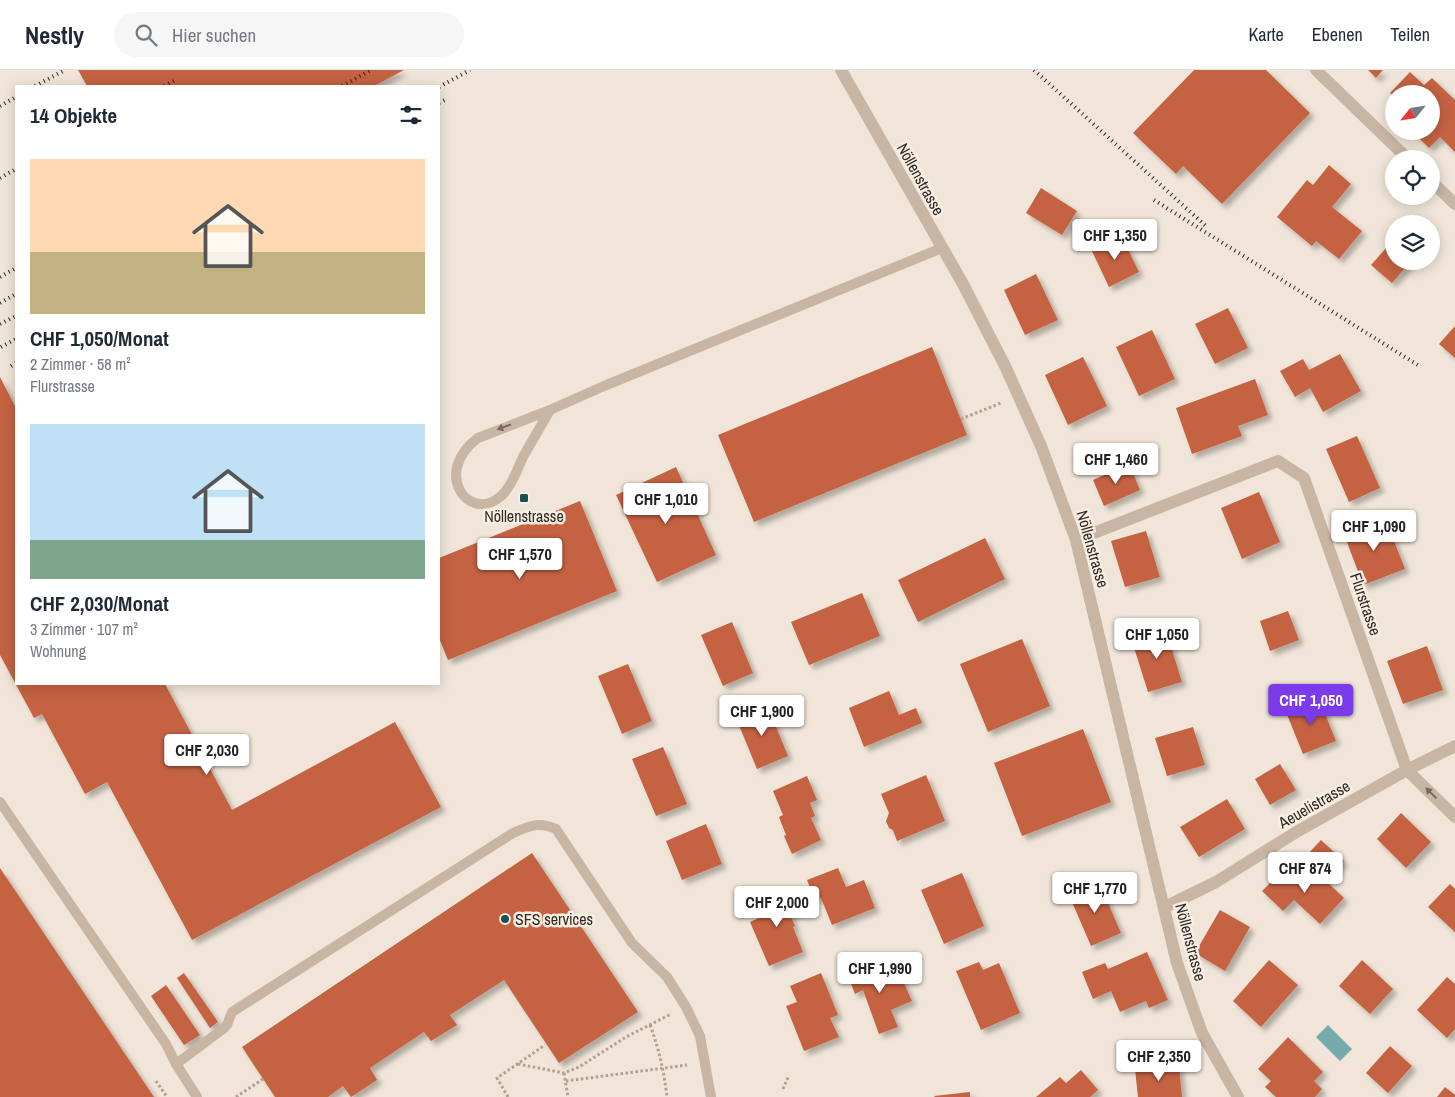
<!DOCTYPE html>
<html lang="de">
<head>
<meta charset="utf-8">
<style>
  :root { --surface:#fff; --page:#f6f6f7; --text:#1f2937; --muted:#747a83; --line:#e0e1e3; --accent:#7c3aed }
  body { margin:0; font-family:"Archivo Narrow",sans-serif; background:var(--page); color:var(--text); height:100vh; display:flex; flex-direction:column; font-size:19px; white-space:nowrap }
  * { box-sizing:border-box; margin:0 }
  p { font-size:16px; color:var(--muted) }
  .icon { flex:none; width:28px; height:28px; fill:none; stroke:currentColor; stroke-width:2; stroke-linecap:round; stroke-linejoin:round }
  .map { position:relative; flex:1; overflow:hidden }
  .side { position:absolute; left:15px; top:15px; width:425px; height:600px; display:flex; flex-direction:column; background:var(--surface); border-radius:0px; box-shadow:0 2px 12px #0003 }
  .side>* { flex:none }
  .needle { width:32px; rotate:240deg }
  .controls { position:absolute; left:1385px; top:15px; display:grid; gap:10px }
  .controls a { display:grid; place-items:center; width:55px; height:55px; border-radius:50%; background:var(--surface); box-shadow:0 2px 12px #0003; font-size:25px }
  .price { position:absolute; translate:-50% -42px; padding:0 11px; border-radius:5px; background:#fff; color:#222; font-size:16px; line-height:32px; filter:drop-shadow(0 1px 2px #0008) }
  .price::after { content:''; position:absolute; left:50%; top:30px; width:15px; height:11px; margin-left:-8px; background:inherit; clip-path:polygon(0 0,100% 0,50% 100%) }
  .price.current { background:var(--accent); color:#fff }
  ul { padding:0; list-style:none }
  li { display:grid; align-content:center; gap:10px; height:265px; padding:0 15px }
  li span { display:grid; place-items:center; height:155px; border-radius:0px; color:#555 }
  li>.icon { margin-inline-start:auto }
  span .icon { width:90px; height:90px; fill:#fffc; stroke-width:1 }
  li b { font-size:21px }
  h2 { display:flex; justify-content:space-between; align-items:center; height:60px; padding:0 15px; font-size:21px }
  header { display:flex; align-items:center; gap:30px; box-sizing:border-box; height:70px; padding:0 25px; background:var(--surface); border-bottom:1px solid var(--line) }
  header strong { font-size:24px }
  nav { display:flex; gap:28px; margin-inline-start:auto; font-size:18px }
  .search { width:350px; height:45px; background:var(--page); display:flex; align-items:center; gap:12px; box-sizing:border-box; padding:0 18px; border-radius:28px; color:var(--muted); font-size:19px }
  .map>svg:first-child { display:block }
  .water { fill:#77aaad }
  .building { fill:#c46242; filter:url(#shadow) }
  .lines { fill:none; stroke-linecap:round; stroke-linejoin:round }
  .path { stroke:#b49f8e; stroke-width:3; stroke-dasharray:2.5 2.5; stroke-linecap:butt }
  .service { stroke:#c8b5a4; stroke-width:10 }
  .minor { stroke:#c8b5a4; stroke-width:12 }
  .rail { stroke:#332a26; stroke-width:4; stroke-dasharray:1 4; stroke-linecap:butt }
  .oneway { fill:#76695f }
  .poi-dot { fill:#1c5054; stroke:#f8efe4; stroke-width:2 }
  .labels { text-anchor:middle; stroke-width:5; stroke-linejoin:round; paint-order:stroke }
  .street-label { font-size:16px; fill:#332a26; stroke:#f8efe4 }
  .poi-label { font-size:16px; fill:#332a26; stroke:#f8efe4 }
</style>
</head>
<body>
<header>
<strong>Nestly</strong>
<div class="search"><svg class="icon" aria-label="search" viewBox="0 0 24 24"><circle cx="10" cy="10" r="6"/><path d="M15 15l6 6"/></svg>Hier suchen</div>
<nav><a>Karte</a><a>Ebenen</a><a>Teilen</a></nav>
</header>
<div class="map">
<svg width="1455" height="1027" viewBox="0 0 1455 1027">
  <defs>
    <filter id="shadow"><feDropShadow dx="4.5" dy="4.5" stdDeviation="2.5" flood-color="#0004"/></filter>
  </defs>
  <rect width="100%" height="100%" fill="#f0e5d8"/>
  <!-- water -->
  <path class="water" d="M1328,955L1352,979L1340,991L1316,967Z"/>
  <!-- building -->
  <g class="building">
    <path d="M78,0H404L374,16H87Z"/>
    <path d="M1194,0H1266L1310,43L1222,134L1183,96L1176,104L1133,63Z"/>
    <path d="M1368,0H1383L1376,8Z"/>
    <path d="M1410,2L1424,15L1432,8L1455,30V82L1440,67L1429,78L1412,61H1431V24H1394V26L1390,23Z"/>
    <path d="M1329,95L1351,114L1332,137L1362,161L1339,189L1316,171L1312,176L1277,147L1307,110L1313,115Z"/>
    <path d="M1041,118L1077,141L1062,165L1026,143Z"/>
    <path d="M1121,165L1139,202L1109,217L1091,179Z"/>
    <path d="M1394,169V191H1411L1392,213L1371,195Z"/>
    <path d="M1036,204L1058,250L1025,265L1004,220Z"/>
    <path d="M1228,238L1248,278L1215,294L1195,254Z"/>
    <path d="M1455,256V288L1439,274Z"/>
    <path d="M1152,260L1175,309L1139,326L1116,277Z"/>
    <path d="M932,277L967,365L754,452L718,365Z"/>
    <path d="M1340,284L1361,321L1323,342L1310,318L1295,327L1280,301L1303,289L1309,300Z"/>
    <path d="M1083,287L1107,336L1068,355L1045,305Z"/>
    <path d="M0,307L16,338V614H165L232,740L395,652L441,737L192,870L107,712L85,724L42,644L34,648L0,585Z"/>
    <path d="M1255,309L1268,345L1238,356L1242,366L1192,384L1176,338Z"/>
    <path d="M1357,366L1380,418L1349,432L1326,379Z"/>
    <path d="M1129,394L1140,420L1104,436L1093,410Z"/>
    <path d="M676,397L716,485L657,512L616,425Z"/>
    <path d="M1259,422L1280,472L1242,489L1221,438Z"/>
    <path d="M580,431L617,521L448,590L439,568V488Z"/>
    <path d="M1385,448L1405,499L1363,515L1344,464Z"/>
    <path d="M1146,461L1160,507L1125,517L1111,471Z"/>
    <path d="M985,468L1005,509L918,552L898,510Z"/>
    <path d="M862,523L880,566L809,595L791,552Z"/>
    <path d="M1288,541L1299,570L1270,581L1260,551Z"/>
    <path d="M732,552L753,603L723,616L701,565Z"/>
    <path d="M1165,557L1182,612L1148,622L1131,568Z"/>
    <path d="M1022,569L1050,636L988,662L960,594Z"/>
    <path d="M1427,576L1443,620L1403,634L1387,591Z"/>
    <path d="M628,594L652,651L622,664L598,606Z"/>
    <path d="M889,621L899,645L916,638L922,653L864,677L849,638Z"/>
    <path d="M1319,629L1336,671L1303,684L1286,642Z"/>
    <path d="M767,635L788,686L757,699L736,648Z"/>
    <path d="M1193,657L1205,695L1167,706L1155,668Z"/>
    <path d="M1083,659L1111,732L1022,766L994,693Z"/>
    <path d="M663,677L687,734L656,746L632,689Z"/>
    <path d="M1280,694L1296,720L1270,735L1255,709Z"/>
    <path d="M926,705L945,751L897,771L893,760L889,758L886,751L889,743L881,724Z"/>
    <path d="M807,706L817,730L810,733L815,746L811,748L821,770L792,784L784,766L786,765L779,747L783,745L773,721Z"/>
    <path d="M1227,729L1245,759L1199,787L1180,757Z"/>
    <path d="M1401,743L1431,772L1406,798L1377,769Z"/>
    <path d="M706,754L722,794L682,810L666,771Z"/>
    <path d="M1321,770L1344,791L1335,800L1326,792L1321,798L1307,785Z"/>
    <path d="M532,783L638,942L559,993L504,910L450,945L457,955L431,971L424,962L370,998L377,1010L351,1027L343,1016L328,1027H275L242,977Z"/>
    <path d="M1311,797L1344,828L1320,854L1294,830L1283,841L1262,821L1282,801L1296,814Z"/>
    <path d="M0,798L154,1027H0Z"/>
    <path d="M838,798L846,817L864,810L875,838L832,855L821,828L815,830L807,810Z"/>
    <path d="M962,803L984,856L944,874L921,820Z"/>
    <path d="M1099,812L1121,863L1091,876L1069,825Z"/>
    <path d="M1450,814L1455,819V862L1428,837Z"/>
    <path d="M786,818L796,842L790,845L795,856L793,857L803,882L769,896L750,852L763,846L756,830Z"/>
    <path d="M1220,840L1250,857L1225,901L1195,883Z"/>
    <path d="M1147,882L1168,930L1149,938L1146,931L1120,942L1111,921L1093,929L1082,902L1105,893L1108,899Z"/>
    <path d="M878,890L887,910L900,904L912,931L891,940L898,957L879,964L863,920L855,924L847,903Z"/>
    <path d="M1269,890L1298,915L1261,957L1233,931Z"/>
    <path d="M1362,890L1393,919L1370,944L1339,916Z"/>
    <path d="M979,892L983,900L999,893L1020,943L981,960L956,901Z"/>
    <path d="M184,903L218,952L210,958L177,908Z"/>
    <path d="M821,903L838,945L830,948L839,967L804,981L786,936L797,932L790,916Z"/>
    <path d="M1447,907L1455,914V959L1447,968L1417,940Z"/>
    <path d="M166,915L200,965L184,975L151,926Z"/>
    <path d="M1288,967L1323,1002L1314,1011L1322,1019L1315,1027H1276L1265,1017L1271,1011L1258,999Z"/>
    <path d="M1390,976L1412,996L1388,1023L1366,1003Z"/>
    <path d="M1179,996L1182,1027H1138L1135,999Z"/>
    <path d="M1081,1000L1098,1020L1090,1027H1036L1060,1007L1066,1013Z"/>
    <path d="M1445,1017L1455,1025V1027H1437Z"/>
    <path d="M970,1022V1027H935L934,1026Z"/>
  </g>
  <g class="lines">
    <!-- path -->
    <g class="path">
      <path d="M961,349L1001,333"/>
      <path d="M650,955C659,979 664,1002 667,1027"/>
      <path d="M518,994L564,1003L579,997L626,967L671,944"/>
      <path d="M564,1003L568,1027"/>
      <path d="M156,1011L167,1027"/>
      <path d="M566,1011L687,995"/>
      <path d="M783,1019L789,1005"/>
      <path d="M236,1027L263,1009"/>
      <path d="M508,1027L497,1008L545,975"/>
    </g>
    <!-- service -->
    <g class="service">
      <path d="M550,340C541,356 532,371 523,387C517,400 511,418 500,427C468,453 432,402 478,368L550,340L604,316L942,178"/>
      <path d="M0,732L166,974L176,994L197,1027"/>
      <path d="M176,994L223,959L227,955L232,942L513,763C530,756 539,751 556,759L632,873L667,907L686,937L700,966L711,1027"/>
    </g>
    <!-- minor -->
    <g class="minor">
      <path d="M841,0L963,214L1006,298L1041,376L1076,470L1177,893L1202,963L1238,1027"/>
      <path d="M1316,0L1408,89"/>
      <path d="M1431,111L1455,134"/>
      <path d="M1076,470L1278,391L1304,408L1407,700L1455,747"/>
      <path d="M1165,837L1216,812L1298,761L1407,700L1455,676"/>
    </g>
    <!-- rail -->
    <g class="rail">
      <path d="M1034,0L1207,157"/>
      <path d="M35,16L65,0"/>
      <path d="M164,16L174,11"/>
      <path d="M342,16L371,0"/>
      <path d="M439,17L470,0"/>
      <path d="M439,33L447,29"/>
      <path d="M0,36L16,27"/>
      <path d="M0,108L16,99"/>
      <path d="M1154,130L1421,297"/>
      <path d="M0,207L16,198"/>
      <path d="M0,233L16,224"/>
      <path d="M0,254L16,246"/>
      <path d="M1,277L16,269"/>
      <path d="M11,296L16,293"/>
    </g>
  </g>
  <!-- one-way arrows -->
  <defs><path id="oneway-solid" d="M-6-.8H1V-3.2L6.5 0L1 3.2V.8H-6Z" transform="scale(1.25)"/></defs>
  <g class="oneway">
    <use href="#oneway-solid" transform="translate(504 357) rotate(160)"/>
    <use href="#oneway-solid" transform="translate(1431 723) rotate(-136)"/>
  </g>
  <!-- markers -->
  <g class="poi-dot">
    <rect x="519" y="423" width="10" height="10" rx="2.5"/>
    <circle cx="505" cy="849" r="5"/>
  </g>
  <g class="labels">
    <!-- street labels -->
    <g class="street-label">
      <text transform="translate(921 109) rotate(61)" y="6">Nöllenstrasse</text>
      <text transform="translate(1093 479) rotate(74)" y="6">Nöllenstrasse</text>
      <text transform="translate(1366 534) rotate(71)" y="6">Flurstrasse</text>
      <text transform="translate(1314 734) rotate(-30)" y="6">Aeuelistrasse</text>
      <text transform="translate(1191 872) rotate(75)" y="6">Nöllenstrasse</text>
    </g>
    <!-- poi labels -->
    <g class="poi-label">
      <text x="524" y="452">Nöllenstrasse</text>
      <text x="515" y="855" text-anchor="start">SFS services</text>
    </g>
  </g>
</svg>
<div class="controls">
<a><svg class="needle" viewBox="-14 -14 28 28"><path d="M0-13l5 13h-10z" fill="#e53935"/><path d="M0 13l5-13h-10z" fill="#747a83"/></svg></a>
<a><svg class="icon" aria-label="locate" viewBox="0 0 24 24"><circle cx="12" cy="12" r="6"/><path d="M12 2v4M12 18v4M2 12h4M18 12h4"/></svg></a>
<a><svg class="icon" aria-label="layers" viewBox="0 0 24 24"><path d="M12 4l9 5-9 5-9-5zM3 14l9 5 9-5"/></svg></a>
</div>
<b class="price" style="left:1115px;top:191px">CHF 1,350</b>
<b class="price" style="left:1116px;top:415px">CHF 1,460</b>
<b class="price" style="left:666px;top:455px">CHF 1,010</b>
<b class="price" style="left:1374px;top:482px">CHF 1,090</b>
<b class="price" style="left:520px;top:510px">CHF 1,570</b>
<b class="price" style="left:1157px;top:590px">CHF 1,050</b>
<b class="price current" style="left:1311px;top:656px">CHF 1,050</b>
<b class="price" style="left:762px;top:667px">CHF 1,900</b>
<b class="price" style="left:207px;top:706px">CHF 2,030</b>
<b class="price" style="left:1305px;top:824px">CHF 874</b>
<b class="price" style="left:1095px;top:844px">CHF 1,770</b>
<b class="price" style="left:777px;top:858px">CHF 2,000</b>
<b class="price" style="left:880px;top:924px">CHF 1,990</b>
<b class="price" style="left:1159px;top:1012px">CHF 2,350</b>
<section class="side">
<h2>14 Objekte<svg class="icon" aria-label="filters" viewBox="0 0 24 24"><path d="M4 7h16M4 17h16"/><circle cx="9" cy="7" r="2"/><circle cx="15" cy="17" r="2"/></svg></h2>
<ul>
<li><span style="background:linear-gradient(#ffd9b3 60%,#c2b280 0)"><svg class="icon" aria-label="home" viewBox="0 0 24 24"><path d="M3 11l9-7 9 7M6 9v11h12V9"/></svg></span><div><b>CHF 1,050/Monat</b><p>2 Zimmer · 58 m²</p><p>Flurstrasse</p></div></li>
<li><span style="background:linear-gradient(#bfe0f5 75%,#7fa58c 0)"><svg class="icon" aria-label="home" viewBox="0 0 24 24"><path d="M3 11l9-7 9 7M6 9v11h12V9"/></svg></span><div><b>CHF 2,030/Monat</b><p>3 Zimmer · 107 m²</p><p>Wohnung</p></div></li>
</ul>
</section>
</div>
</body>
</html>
